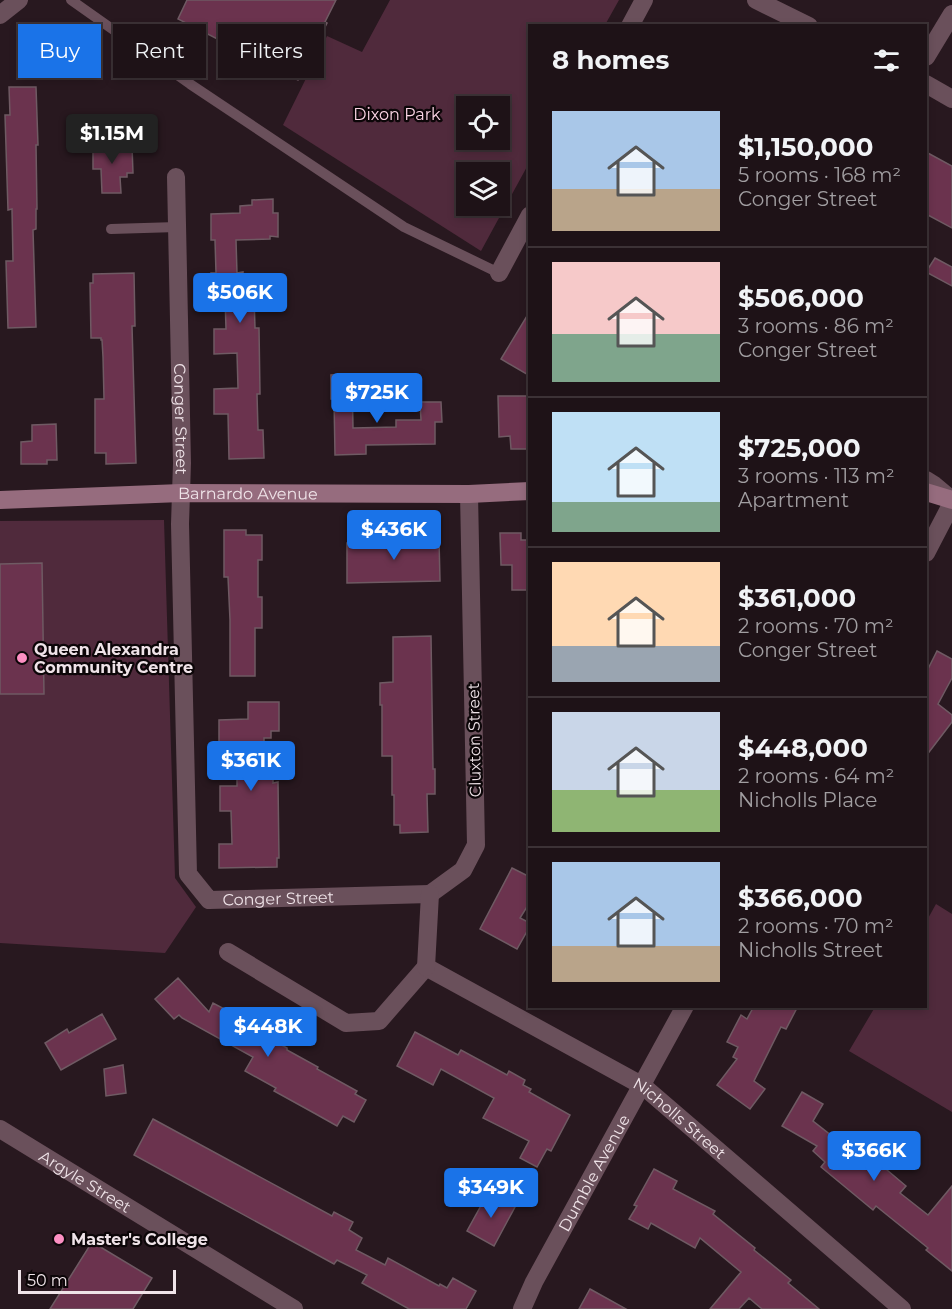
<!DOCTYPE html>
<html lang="en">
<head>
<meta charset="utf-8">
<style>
  :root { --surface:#1e1217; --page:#2b2024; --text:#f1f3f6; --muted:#a19ea1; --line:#3c3236; --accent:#1a73e8 }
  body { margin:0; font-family:Montserrat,sans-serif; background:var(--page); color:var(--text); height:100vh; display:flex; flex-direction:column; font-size:22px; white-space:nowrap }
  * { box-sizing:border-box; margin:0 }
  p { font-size:20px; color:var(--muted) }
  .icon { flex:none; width:33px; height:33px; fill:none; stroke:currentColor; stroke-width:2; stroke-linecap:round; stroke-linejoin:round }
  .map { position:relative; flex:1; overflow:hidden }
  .sheet { position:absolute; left:528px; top:24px; width:399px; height:984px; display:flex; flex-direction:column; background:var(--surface); border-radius:0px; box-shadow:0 3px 9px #0003,0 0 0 2px var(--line) }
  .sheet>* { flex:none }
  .banner { position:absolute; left:18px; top:24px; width:420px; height:54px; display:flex; gap:12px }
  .fabs { position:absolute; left:456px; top:96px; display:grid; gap:12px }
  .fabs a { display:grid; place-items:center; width:54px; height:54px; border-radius:0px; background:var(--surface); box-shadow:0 3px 9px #0003,0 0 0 2px var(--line); font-size:30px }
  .scale { position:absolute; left:18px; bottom:15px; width:158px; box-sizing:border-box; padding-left:6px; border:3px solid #efe3e8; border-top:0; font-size:16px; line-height:21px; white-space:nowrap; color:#efe3e8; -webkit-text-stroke:4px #0c0608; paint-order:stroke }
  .price { position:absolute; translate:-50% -51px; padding:0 14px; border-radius:6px; background:var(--accent); color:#fff; font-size:20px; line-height:39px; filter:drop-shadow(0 2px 3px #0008) }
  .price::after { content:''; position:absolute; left:50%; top:36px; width:18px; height:14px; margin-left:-9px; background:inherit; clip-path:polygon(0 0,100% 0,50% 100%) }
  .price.selected { background:#222; color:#fff }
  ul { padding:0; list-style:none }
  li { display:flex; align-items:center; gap:18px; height:150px; padding:0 24px }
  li+li { border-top:2px solid var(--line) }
  li span { display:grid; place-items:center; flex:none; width:168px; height:120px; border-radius:0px; color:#555 }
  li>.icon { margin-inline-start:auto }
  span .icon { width:72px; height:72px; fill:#fffc; stroke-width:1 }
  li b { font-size:26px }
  h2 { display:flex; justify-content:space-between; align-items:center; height:72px; padding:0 24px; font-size:26px }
  .chip { padding:0 21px; border-radius:0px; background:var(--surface); box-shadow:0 3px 9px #0003,0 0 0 2px var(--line); font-size:21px; line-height:54px }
  .chip.selected { background:var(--accent); color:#fff }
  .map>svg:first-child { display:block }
  .green { fill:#502a3c; fill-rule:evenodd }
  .building { fill:#6b334e; stroke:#6f5a63; stroke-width:1.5 }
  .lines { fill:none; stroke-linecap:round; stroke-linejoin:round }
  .lane { stroke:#6a505b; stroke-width:10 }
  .street { stroke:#6a505b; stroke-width:18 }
  .secondary { stroke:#966c7e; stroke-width:18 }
  .poi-dot { fill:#fc8fc2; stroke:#0c0608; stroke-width:2 }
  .labels { text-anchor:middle; stroke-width:4.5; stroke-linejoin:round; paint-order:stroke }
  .park-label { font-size:16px; fill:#fcd5e5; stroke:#0c0608 }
  .street-label { font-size:16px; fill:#efe3e8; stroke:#0c0608 }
  .poi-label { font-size:16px; font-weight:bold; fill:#efe3e8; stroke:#0c0608; text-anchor:start }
</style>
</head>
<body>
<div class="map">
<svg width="952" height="1309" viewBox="0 0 952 1309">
  <rect width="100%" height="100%" fill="#28181f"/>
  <!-- green -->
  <g class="green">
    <path d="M390,0H619L605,25L530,26L529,163L481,251L283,125L327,36L362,52ZM500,106V140H466V106ZM500,172V206H466V172Z"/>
    <path d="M164,520L175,878L196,907L165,953L0,943V521Z"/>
    <path d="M936,904L952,914V1112L849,1051L875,1007L926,1006V922Z"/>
  </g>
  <!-- building -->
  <g class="building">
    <path d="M187,0H336L325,22L327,23L298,80L178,19Z"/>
    <path d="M9,87H36L38,145H36L37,209H36V229L33,230L36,327L8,328L6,261H13L12,209L8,210L5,115H10Z"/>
    <path d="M110,141V147L132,146L133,173H127V177H120L121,193H102L101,169H93V142Z"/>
    <path d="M926,152L952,166V228L926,214Z"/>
    <path d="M273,199V213H278V237L270,236V239L236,240L237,273L243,272V278H257V296H254L255,328H259L260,394H257L258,430H263L264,458L229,459L228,414H214V389L238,388L237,353L214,354V329H226L225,297L212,298L211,273H216L215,240H211V214L240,213V206L252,205V200Z"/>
    <path d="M935,258L952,267V286L926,272Z"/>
    <path d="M134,273L135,326H132L136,463L106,464V453H95V399H104L103,357L102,340H101V338H91L90,283H93V274Z"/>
    <path d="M530,311V376L501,359Z"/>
    <path d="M352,374L353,428L396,427V420H421L420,402H441L442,422H435V444L366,445V454L335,455L334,399H331V375Z"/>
    <path d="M498,396H527L528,415H530V449H511L510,436L499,437Z"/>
    <path d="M56,424L57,460H47V464H21V442L32,441V425Z"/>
    <path d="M224,530H246V535H262V560H258V597H262V628H255V676H230V620L228,577H224Z"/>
    <path d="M500,533H521V540H530V590H512V565H501Z"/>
    <path d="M439,539L440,581L347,583V543H363V540Z"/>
    <path d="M42,563L44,694H0V564Z"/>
    <path d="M431,636L433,769H435V794H427L428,832L400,833V825H394V795H392V756H382V705H380V683L393,682V637Z"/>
    <path d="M937,651L952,659V678L938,704L952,715V722L926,756V673Z"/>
    <path d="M248,702H279V731H271V738H264V778L273,777V783L278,782L279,858H277V867L219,868V844H232L231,811H220V786H237V778H242L241,744H219V720L248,719Z"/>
    <path d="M512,868L530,877V902L520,918L530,923V926L517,949L480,929Z"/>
    <path d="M178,978L209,1012L213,1003L247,1021L245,1025L287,1048V1050L318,1067L317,1069L357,1091L355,1094L366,1100L354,1122L343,1116L337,1126L314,1113L274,1091L276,1088L245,1071L253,1057L182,1018L179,1015L174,1019L155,999Z"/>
    <path d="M754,1006H798L786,1029L781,1027L754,1081L765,1089L750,1109L717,1085L737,1059L733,1057L738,1047L727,1042L741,1015L747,1019Z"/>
    <path d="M102,1014L116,1039L61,1070L45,1043L67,1029L69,1033Z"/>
    <path d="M415,1032L458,1055L461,1050L507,1075L509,1071L525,1080L523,1085L531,1089L529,1092L570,1115L551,1151L547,1149L537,1167L520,1158L529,1141L483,1118L494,1098L441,1069L433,1085L397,1066Z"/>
    <path d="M123,1065L126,1093L106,1096L104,1069Z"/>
    <path d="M802,1092L823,1104L813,1121L841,1143L848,1135L869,1153L868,1154L906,1186L900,1193L928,1215L952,1186V1271L926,1250L928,1248L876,1206L873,1210L821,1167L825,1162L813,1151L817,1146L782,1126Z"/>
    <path d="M153,1119L332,1216L334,1212L353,1222L349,1230L362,1238L356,1250L385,1265L388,1258L439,1286L440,1284L447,1288L453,1278L476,1291L466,1309H409L362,1283L367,1275L337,1260L334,1264L134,1155Z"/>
    <path d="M654,1169L677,1181L673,1189L715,1211L713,1214L755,1248L754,1250L791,1280L788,1283L819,1309H762L749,1298L739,1309H710L741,1272L700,1238L695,1248L651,1223L648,1229L629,1219L637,1206L634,1205Z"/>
    <path d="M488,1193L515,1207L494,1246L467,1231Z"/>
    <path d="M92,1242L152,1278L133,1309H50Z"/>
    <path d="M590,1289L626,1309H579Z"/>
  </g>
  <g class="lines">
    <!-- lane -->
    <g class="lane">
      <path d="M71,0L190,84L404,227L499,273"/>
      <path d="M111,229L177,227"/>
    </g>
    <!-- street -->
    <g class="street">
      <path d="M756,0L809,26"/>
      <path d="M0,15L19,0"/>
      <path d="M630,26L644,0"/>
      <path d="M926,57L952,14"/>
      <path d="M926,84L952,99"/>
      <path id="s1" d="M176,177L182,463L180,524L188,874L209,900L430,894"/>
      <path d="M499,273L530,215"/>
      <path d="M926,480L934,485L952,500"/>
      <path d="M926,553L952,503"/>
      <path d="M430,894L463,870L476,845L469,494"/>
      <path d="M228,952L346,1023L379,1021L426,967"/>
      <path id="s2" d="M426,967L643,1086L902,1309"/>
      <path d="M426,967L430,894"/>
      <path id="s3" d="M0,1129L294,1309"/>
      <path id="s4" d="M522,1309L534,1282L685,1006"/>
    </g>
    <!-- secondary -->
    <g class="secondary">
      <path d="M926,492L952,500"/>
      <path id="s5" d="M0,500L181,493L469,494L530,491"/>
    </g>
  </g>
  <!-- markers -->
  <g class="poi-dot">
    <circle cx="22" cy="658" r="6"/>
    <circle cx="59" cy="1239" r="6"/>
  </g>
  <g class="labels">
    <!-- park labels -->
    <g class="park-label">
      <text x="397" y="120">Dixon Park</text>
    </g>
    <!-- street labels -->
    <g class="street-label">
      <text dy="6" stroke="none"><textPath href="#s1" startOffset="242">Conger Street</textPath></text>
      <text dy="6" stroke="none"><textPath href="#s5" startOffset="248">Barnardo Avenue</textPath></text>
      <text transform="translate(474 740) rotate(-91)" y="6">Cluxton Street</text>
      <text dy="6" stroke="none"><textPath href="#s1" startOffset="800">Conger Street</textPath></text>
      <text dy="6" stroke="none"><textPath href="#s2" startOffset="296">Nicholls Street</textPath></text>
      <text dy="6" stroke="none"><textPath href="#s4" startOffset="154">Dumble Avenue</textPath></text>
      <text dy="6" stroke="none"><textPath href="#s3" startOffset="100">Argyle Street</textPath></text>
    </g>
    <!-- poi labels -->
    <g class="poi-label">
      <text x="34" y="655">Queen Alexandra<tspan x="34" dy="18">Community Centre</tspan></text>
      <text x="71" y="1245">Master's College</text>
    </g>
  </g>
</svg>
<div class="fabs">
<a><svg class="icon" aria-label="locate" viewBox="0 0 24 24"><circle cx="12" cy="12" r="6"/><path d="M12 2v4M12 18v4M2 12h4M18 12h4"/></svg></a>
<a><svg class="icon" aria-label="layers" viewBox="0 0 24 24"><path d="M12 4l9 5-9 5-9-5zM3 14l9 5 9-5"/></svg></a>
</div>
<div class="scale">50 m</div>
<b class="price selected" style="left:112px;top:165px">$1.15M</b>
<b class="price" style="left:240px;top:324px">$506K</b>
<b class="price" style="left:377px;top:424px">$725K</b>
<b class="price" style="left:394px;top:561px">$436K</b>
<b class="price" style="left:251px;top:792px">$361K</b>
<b class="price" style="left:268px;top:1058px">$448K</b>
<b class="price" style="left:874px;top:1182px">$366K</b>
<b class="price" style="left:491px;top:1219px">$349K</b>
<div class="banner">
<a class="chip selected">Buy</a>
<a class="chip">Rent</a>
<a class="chip">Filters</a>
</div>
<section class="sheet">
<h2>8 homes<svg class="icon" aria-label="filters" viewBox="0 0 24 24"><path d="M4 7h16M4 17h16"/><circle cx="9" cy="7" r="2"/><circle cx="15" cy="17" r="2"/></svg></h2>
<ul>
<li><span style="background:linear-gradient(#a9c7e8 65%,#b9a48a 0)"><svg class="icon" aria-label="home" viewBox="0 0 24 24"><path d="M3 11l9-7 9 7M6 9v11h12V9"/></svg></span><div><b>$1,150,000</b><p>5 rooms · 168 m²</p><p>Conger Street</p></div></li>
<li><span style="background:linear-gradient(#f6c9c9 60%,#7fa58c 0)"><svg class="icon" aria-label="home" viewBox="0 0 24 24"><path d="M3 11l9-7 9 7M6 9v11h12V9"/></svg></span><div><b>$506,000</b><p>3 rooms · 86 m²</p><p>Conger Street</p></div></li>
<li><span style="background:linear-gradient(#bfe0f5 75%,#7fa58c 0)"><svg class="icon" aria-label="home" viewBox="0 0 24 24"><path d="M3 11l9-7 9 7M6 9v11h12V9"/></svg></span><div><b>$725,000</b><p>3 rooms · 113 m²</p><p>Apartment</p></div></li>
<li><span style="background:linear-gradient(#ffd9b3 70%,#9aa5b1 0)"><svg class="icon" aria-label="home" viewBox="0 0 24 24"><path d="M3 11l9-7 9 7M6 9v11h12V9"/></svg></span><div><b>$361,000</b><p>2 rooms · 70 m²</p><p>Conger Street</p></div></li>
<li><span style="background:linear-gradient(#c9d6e8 65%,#8fb573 0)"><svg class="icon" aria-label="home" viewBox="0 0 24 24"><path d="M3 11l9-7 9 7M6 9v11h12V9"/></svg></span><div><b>$448,000</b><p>2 rooms · 64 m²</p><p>Nicholls Place</p></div></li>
<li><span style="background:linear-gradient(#a9c7e8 70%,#b9a48a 0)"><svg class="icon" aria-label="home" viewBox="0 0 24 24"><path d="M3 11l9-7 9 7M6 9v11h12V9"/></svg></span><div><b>$366,000</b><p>2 rooms · 70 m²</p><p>Nicholls Street</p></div></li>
</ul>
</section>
</div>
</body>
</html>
